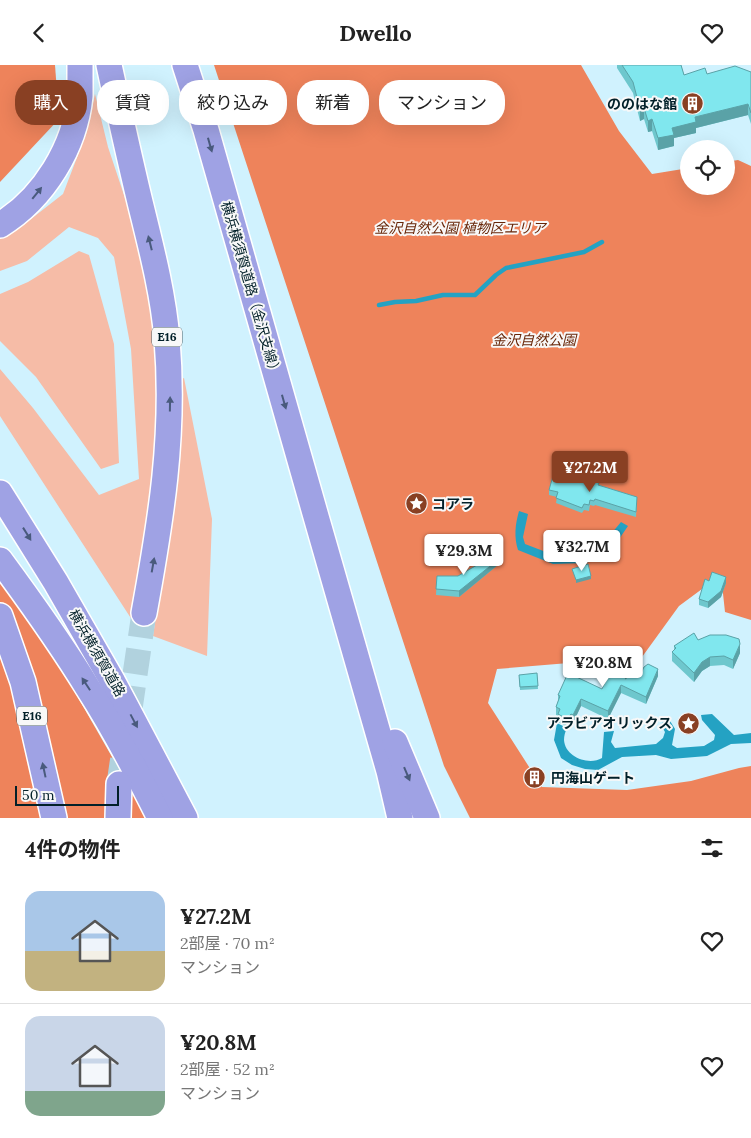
<!DOCTYPE html>
<html lang="ja">
<head>
<meta charset="utf-8">
<style>
  :root { --surface:#fff; --page:#f6f6f6; --text:#222; --muted:#767676; --line:#e0e0e0; --accent:#894023 }
  body { margin:0; font-family:Lora,"Noto Sans JP",serif; background:var(--page); color:var(--text); height:100vh; display:flex; flex-direction:column; font-size:19px; white-space:nowrap }
  * { box-sizing:border-box; margin:0 }
  p { font-size:16px; color:var(--muted) }
  .icon { flex:none; width:28px; height:28px; fill:none; stroke:currentColor; stroke-width:2; stroke-linecap:round; stroke-linejoin:round }
  .map { position:relative; height:753px; overflow:hidden }
  .sheet { display:flex; flex-direction:column; background:var(--surface); flex:1 }
  .sheet>* { flex:none }
  .hud { position:absolute; left:15px; top:15px; width:500px; height:45px; display:flex; gap:10px }
  .fabs { position:absolute; left:680px; top:75px; display:grid; gap:10px }
  .fabs a { display:grid; place-items:center; width:55px; height:55px; border-radius:50%; background:var(--surface); box-shadow:0 5px 20px #0002; font-size:25px }
  .scale { position:absolute; left:15px; bottom:12px; width:104px; box-sizing:border-box; padding-left:5px; border:2px solid #022029; border-top:0; font-size:14px; line-height:18px; white-space:nowrap; color:#022029; -webkit-text-stroke:4px #f8f8f8; paint-order:stroke }
  .price { position:absolute; translate:-50% -42px; padding:0 11px; border-radius:5px; background:#fff; color:#222; font-size:16px; line-height:32px; filter:drop-shadow(0 1px 2px #0008) }
  .price::after { content:''; position:absolute; left:50%; top:30px; width:15px; height:11px; margin-left:-8px; background:inherit; clip-path:polygon(0 0,100% 0,50% 100%) }
  .price.current { background:var(--accent); color:#fff }
  ul { padding:0; list-style:none }
  li { display:flex; align-items:center; gap:15px; height:125px; padding:0 25px }
  li+li { border-top:1px solid var(--line) }
  li span { display:grid; place-items:center; flex:none; width:140px; height:100px; border-radius:15px; color:#555 }
  li>.icon { margin-inline-start:auto }
  span .icon { width:60px; height:60px; fill:#fffc; stroke-width:1 }
  li b { font-size:21px }
  h2 { display:flex; justify-content:space-between; align-items:center; height:60px; padding:0 25px; font-size:21px }
  .chip { padding:0 18px; border-radius:20px; background:var(--surface); box-shadow:0 5px 20px #0002; font-size:18px; line-height:45px }
  .chip.current { background:var(--accent); color:#fff }
  header { display:flex; justify-content:space-between; align-items:center; height:65px; padding:0 25px; background:var(--surface); font-size:22px; font-weight:800 }
  .map>svg:first-child { display:block }
  .green { fill:#f6bca7 }
  .forest { fill:#ee835b }
  .water { fill:#24a2c3 }
  .lines { fill:none; stroke-linecap:round; stroke-linejoin:round }
  .stream { stroke:#24a2c3; stroke-width:4.5 }
  .highway-tunnel { stroke:#b1d2de; stroke-width:25; stroke-dasharray:25 12; stroke-linecap:butt }
  .highway-casing { stroke:#fff; stroke-width:28 }
  .highway { stroke:#9fa2e4; stroke-width:25 }
  .wall { fill:#6ec7cd }
  .shaded-wall { fill:#5aa2a7 }
  .building { fill:#80e7ee; stroke:#5aa2a7 }
  .oneway { fill:#495a7d }
  .labels { text-anchor:middle; stroke-width:4; stroke-linejoin:round; paint-order:stroke }
  .shield { fill:#f8f8f8; stroke:#4c6167; stroke-width:1 }
  .shield-label { font-size:12px; font-weight:bold; fill:#022029 }
  .poi-label { font-size:14px; font-weight:bold; fill:#022029; stroke:#f8f8f8; text-anchor:end }
  .park-label { font-size:14px; font-style:italic; fill:#682608; stroke:#f8f8f8 }
  .street-label { font-size:14px; fill:#022029; stroke:#f8f8f8 }
</style>
</head>
<body>
<header><svg class="icon" aria-label="back" viewBox="0 0 24 24"><path d="M15 5l-7 7 7 7"/></svg>Dwello<svg class="icon" aria-label="heart" viewBox="0 0 24 24"><path d="M12 20l-8-8c-3-5 5-10 8-4 3-6 11-1 8 4z"/></svg></header>
<div class="map">
<svg width="751" height="753" viewBox="0 0 751 753">
  <rect width="100%" height="100%" fill="#d0f2fe"/>
  <!-- green -->
  <g class="green">
    <path d="M95,29L108,82L157,229L160,398L134,558L0,351V304L33,343L99,430L139,414L131,284L114,192L98,173L69,162L27,196L0,206V173L31,154L63,129L86,69Z"/>
    <path d="M79,186L89,190L114,279L119,398L101,404L36,312L0,276V229L28,217Z"/>
    <path d="M184,313L212,454L207,591L153,571L170,460L178,316Z"/>
  </g>
  <!-- forest -->
  <g class="forest">
    <path d="M0,0H55L59,54L0,117Z"/>
    <path d="M214,0H581L619,66L652,109L689,103V121H726V97L738,95L751,101V555L725,547L721,510L679,541L642,592L497,604L488,638L542,722L627,725L691,716L739,703L751,701V753H470L444,701Z"/>
    <path d="M0,518L16,538L68,615L147,753H0Z"/>
  </g>
  <!-- water -->
  <g class="water">
    <path d="M519,446L528,449L523,472L525,479L559,492L588,489L606,475L621,457L628,461L615,480L594,495L586,498L553,499L518,485C514,472 515,460 519,446Z"/>
    <path d="M712,649L734,670L751,668V678L731,679L707,691L671,694L656,690L622,692L598,705L585,704L572,700L561,693L554,675L557,658L567,663C565,667 564,671 564,675C565,692 589,701 602,693L604,667L614,666L611,677L615,683L656,679L663,673L665,667L661,660L667,651L675,664L672,680L677,683L704,681L714,675L715,670L702,655L701,650Z"/>
  </g>
  <g class="lines">
    <!-- stream -->
    <path class="stream" d="M379,240L395,237L416,236L443,230H475L496,210L506,203L584,187L602,177"/>
    <!-- highway-tunnel -->
    <path class="highway-tunnel" d="M119,719L144,548"/>
    <defs>
      <g id="highway">
        <path d="M109,0C119,46 129,91 140,137C151,182 163,227 167,274C175,369 161,455 144,548"/>
        <path d="M185,0L206,65L315,448L389,706L400,753"/>
        <path d="M0,160C44,133 75,82 80,31C80,21 80,10 80,0"/>
        <path d="M0,428L55,516L113,617L185,753"/>
        <path d="M0,495C31,537 61,579 88,623C115,665 138,709 160,753"/>
        <path d="M0,551L23,617L54,753"/>
        <path d="M395,677L427,753"/>
        <path d="M118,753L119,719"/>
      </g>
    </defs>
    <!-- highway casing -->
    <use href="#highway" class="highway-casing"/>
    <!-- highway -->
    <use href="#highway" class="highway"/>
  </g>
  <!-- wall -->
  <g class="wall">
    <path d="M617,0H681L684,10L751,7V59L748,50L696,63V68L674,73V81L658,85L652,66L648,67L644,54L640,56L633,28L617,3Z"/>
    <path d="M567,415L599,420L637,432L636,452L595,440L594,441L590,440L589,446L584,445L582,448L556,438L557,432L549,430V425Z"/>
    <path d="M499,499L459,532L436,530L437,511H458Z"/>
    <path d="M709,516L726,518L721,532L708,543L699,540V534Z"/>
    <path d="M698,575L740,588L733,604L724,600L710,601L702,606L694,617L672,596V587L674,585V581Z"/>
    <path d="M537,608L538,624L520,625L519,613Z"/>
    <path d="M641,608L658,611L646,639L621,628L608,654L581,641L573,658L571,656L567,662L558,657V651L556,650V642L558,636V630L602,624L633,609Z"/>
  </g>
  <!-- shaded-wall -->
  <g class="shaded-wall">
    <path d="M748,39V50L696,63V68L674,73V81L658,85V73L672,63L695,52Z"/>
    <path d="M644,43V54L640,56V44Z"/>
    <path d="M652,54V66L648,67V56Z"/>
    <path d="M499,494V499L459,532V526Z"/>
    <path d="M591,511V514L576,518V515Z"/>
    <path d="M726,512V518L721,532L708,543V537Z"/>
    <path d="M740,579V588L733,604V595Z"/>
    <path d="M710,592V601L702,606L694,617V608L702,597Z"/>
    <path d="M633,604V612L625,614Z"/>
    <path d="M658,604V611L646,639V632Z"/>
    <path d="M621,620V628L608,654V646Z"/>
    <path d="M581,634V641L573,658V650Z"/>
    <path d="M571,649V656L567,662V654Z"/>
  </g>
  <!-- building -->
  <g class="building">
    <path d="M622,0H681L684,10L705,3L707,9L735,1L751,7V48L748,39L695,52L696,57L672,63L674,70L658,73L652,54L648,56L644,43L640,44L633,17Z"/>
    <path d="M553,411L567,415L569,411L586,416L587,415L599,418L598,420L637,432L636,447L595,434L594,436L590,435L589,440L584,439L582,443L556,433L558,427L549,425Z"/>
    <path d="M496,489L499,494L459,526L436,524L437,511H458Z"/>
    <path d="M588,499L591,511L576,515L572,504Z"/>
    <path d="M712,507L726,512L721,526L708,537L699,534L705,514L709,516Z"/>
    <path d="M694,568L698,575L710,570H726L739,574L740,579L733,595L724,591L710,592L702,597L694,608L672,587L676,583L674,581Z"/>
    <path d="M618,597L633,604L625,614L638,606L641,608L644,602L648,599L658,604L646,632L621,620L608,646L581,634L573,650L571,649L567,654L558,649L560,644L556,642L560,631L558,630L568,608L602,624L614,598Z"/>
    <path d="M537,608L538,621L520,622L519,610Z"/>
  </g>
  <!-- one-way arrows -->
  <defs><path id="oneway-solid" d="M-6-.8H1V-3.2L6.5 0L1 3.2V.8H-6Z" transform="scale(1.25)"/></defs>
  <g class="oneway">
    <use href="#oneway-solid" transform="translate(210 80) rotate(74)"/>
    <use href="#oneway-solid" transform="translate(37 128) rotate(-51)"/>
    <use href="#oneway-solid" transform="translate(150 178) rotate(-104)"/>
    <use href="#oneway-solid" transform="translate(284 337) rotate(74)"/>
    <use href="#oneway-solid" transform="translate(170 339) rotate(-89)"/>
    <use href="#oneway-solid" transform="translate(27 469) rotate(58)"/>
    <use href="#oneway-solid" transform="translate(153 500) rotate(-80)"/>
    <use href="#oneway-solid" transform="translate(86 619) rotate(-123)"/>
    <use href="#oneway-solid" transform="translate(134 656) rotate(62)"/>
    <use href="#oneway-solid" transform="translate(44 705) rotate(-102)"/>
    <use href="#oneway-solid" transform="translate(407 709) rotate(67)"/>
  </g>
  <!-- icons -->
  <defs>
    <symbol id="building-disc" viewBox="-11 -11 22 22"><circle r="9.5" fill="#894023" stroke="#f8f8f8"/><path d="M-4-6H4V6H1V3H-1V6H-4ZM-2.5-4.3h1.7v1.8h-1.7ZM.8-4.3h1.7v1.8H.8ZM-2.5-1h1.7V.8h-1.7ZM.8-1h1.7V.8H.8Z" fill="#fff"/></symbol>
    <symbol id="sight-disc" viewBox="-11 -11 22 22"><circle r="9.5" fill="#894023" stroke="#f8f8f8"/><path d="M0-6L1.8-2.2L6-1.7L2.9 1.2L3.7 5.4L0 3.3L-3.7 5.4L-2.9 1.2L-6-1.7L-1.8-2.2Z" fill="#fff"/></symbol>
  </defs>
  <g fill-rule="evenodd">
    <use href="#building-disc" x="680" y="26" width="25" height="25"/>
    <use href="#sight-disc" x="404" y="426" width="25" height="25"/>
    <use href="#sight-disc" x="676" y="646" width="25" height="25"/>
    <use href="#building-disc" x="522" y="700" width="25" height="25"/>
  </g>
  <g class="labels">
    <!-- shield labels -->
    <g class="shield">
      <rect x="152" y="262.5" width="30" height="19" rx="4"/>
      <rect x="17" y="641.5" width="30" height="19" rx="4"/>
    </g>
    <g class="shield-label">
      <text x="167" y="276">E16</text>
      <text x="32" y="655">E16</text>
    </g>
    <!-- poi labels -->
    <g class="poi-label">
      <text x="677" y="44">ののはな館</text>
      <text x="432" y="444" text-anchor="start">コアラ</text>
      <text x="672" y="663">アラビアオリックス</text>
      <text x="551" y="718" text-anchor="start">円海山ゲート</text>
    </g>
    <!-- park labels -->
    <g class="park-label">
      <text x="460" y="168">金沢自然公園 植物区エリア</text>
      <text x="534" y="280">金沢自然公園</text>
    </g>
    <!-- street labels -->
    <g class="street-label">
      <text transform="translate(251 224) rotate(74)" y="5">横浜横須賀道路（金沢支線）</text>
      <text transform="translate(97 588) rotate(60)" y="5">横浜横須賀道路</text>
    </g>
  </g>
</svg>
<div class="fabs">
<a><svg class="icon" aria-label="locate" viewBox="0 0 24 24"><circle cx="12" cy="12" r="6"/><path d="M12 2v4M12 18v4M2 12h4M18 12h4"/></svg></a>
</div>
<div class="scale">50 m</div>
<b class="price current" style="left:590px;top:428px">¥27.2M</b>
<b class="price" style="left:582px;top:507px">¥32.7M</b>
<b class="price" style="left:464px;top:511px">¥29.3M</b>
<b class="price" style="left:603px;top:623px">¥20.8M</b>
<div class="hud">
<a class="chip current">購入</a>
<a class="chip">賃貸</a>
<a class="chip">絞り込み</a>
<a class="chip">新着</a>
<a class="chip">マンション</a>
</div>
</div>
<section class="sheet">
<h2>4件の物件<svg class="icon" aria-label="filters" viewBox="0 0 24 24"><path d="M4 7h16M4 17h16"/><circle cx="9" cy="7" r="2"/><circle cx="15" cy="17" r="2"/></svg></h2>
<ul>
<li><span style="background:linear-gradient(#a9c7e8 60%,#c2b280 0)"><svg class="icon" aria-label="home" viewBox="0 0 24 24"><path d="M3 11l9-7 9 7M6 9v11h12V9"/></svg></span><div><b>¥27.2M</b><p>2部屋 · 70 m²</p><p>マンション</p></div><svg class="icon" aria-label="heart" viewBox="0 0 24 24"><path d="M12 20l-8-8c-3-5 5-10 8-4 3-6 11-1 8 4z"/></svg></li>
<li><span style="background:linear-gradient(#c9d6e8 75%,#7fa58c 0)"><svg class="icon" aria-label="home" viewBox="0 0 24 24"><path d="M3 11l9-7 9 7M6 9v11h12V9"/></svg></span><div><b>¥20.8M</b><p>2部屋 · 52 m²</p><p>マンション</p></div><svg class="icon" aria-label="heart" viewBox="0 0 24 24"><path d="M12 20l-8-8c-3-5 5-10 8-4 3-6 11-1 8 4z"/></svg></li>
</ul>
</section>
</body>
</html>
